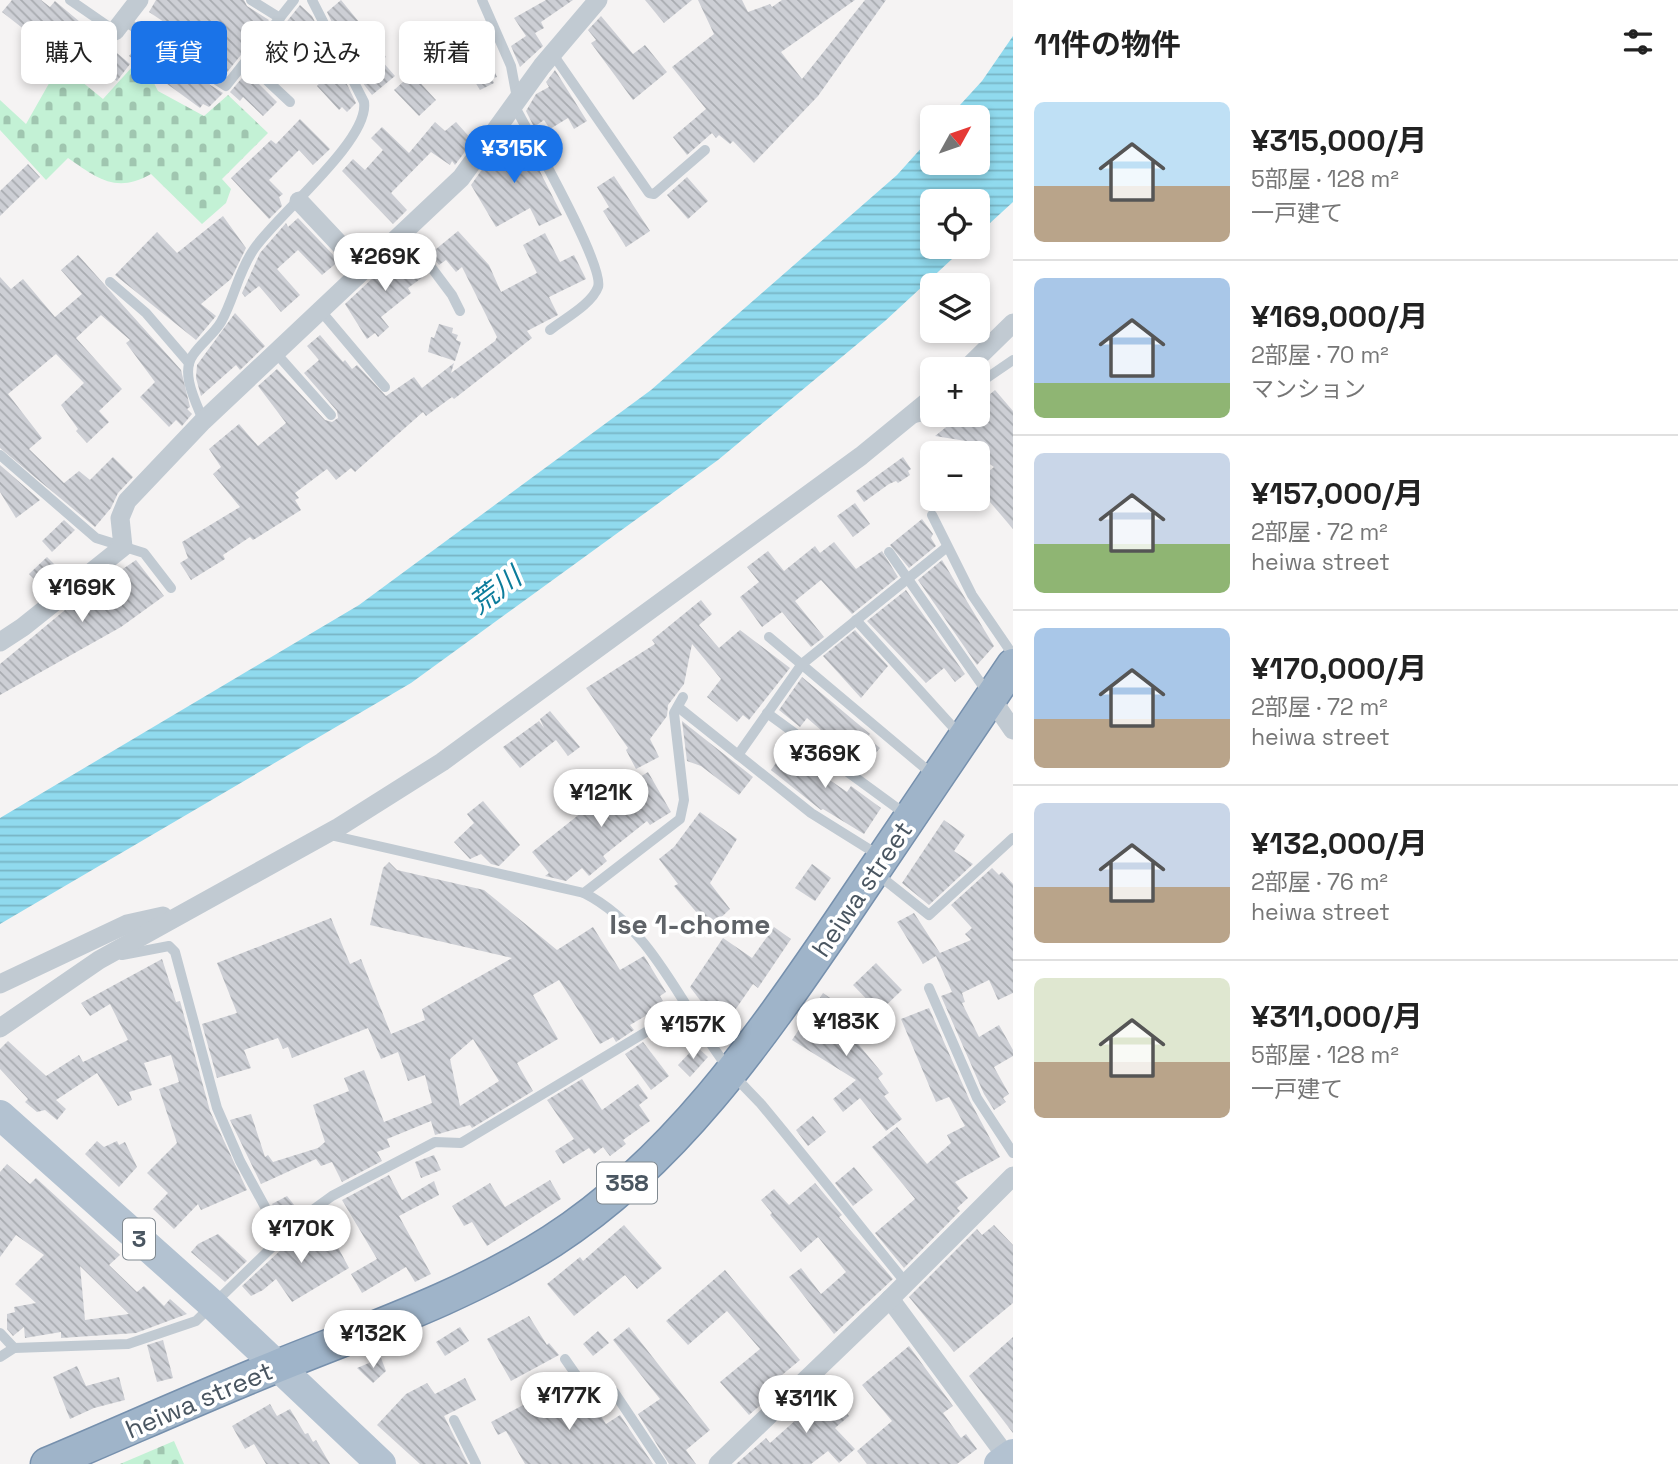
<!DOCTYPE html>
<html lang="ja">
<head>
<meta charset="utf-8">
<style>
  :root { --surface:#fff; --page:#f2f2f2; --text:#222; --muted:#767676; --line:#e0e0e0; --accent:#1a73e8 }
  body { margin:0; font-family:"Space Grotesk","Noto Sans JP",sans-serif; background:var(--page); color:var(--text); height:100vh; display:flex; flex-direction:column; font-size:26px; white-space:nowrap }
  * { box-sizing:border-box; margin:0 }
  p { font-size:23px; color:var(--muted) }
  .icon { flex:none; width:38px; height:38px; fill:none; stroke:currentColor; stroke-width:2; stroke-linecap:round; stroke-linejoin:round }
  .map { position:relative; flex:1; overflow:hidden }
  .details { display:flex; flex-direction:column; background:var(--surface); width:665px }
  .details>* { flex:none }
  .guide { position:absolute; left:21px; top:21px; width:665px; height:63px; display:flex; gap:14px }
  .needle { width:46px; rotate:50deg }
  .controls { position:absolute; left:920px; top:105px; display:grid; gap:14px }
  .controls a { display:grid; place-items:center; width:70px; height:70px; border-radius:10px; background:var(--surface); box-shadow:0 4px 10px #0003; font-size:35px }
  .price { position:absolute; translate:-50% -60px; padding:0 16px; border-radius:24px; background:#fff; color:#222; font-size:23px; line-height:46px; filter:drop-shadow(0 2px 4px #0008) }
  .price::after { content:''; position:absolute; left:50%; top:42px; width:21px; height:16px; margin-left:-10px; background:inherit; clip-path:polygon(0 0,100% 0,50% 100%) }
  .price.selected { background:var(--accent); color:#fff }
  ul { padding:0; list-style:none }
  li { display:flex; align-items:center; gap:21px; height:175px; padding:0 21px }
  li+li { border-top:2px solid var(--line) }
  li span { display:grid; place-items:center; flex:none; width:196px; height:140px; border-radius:10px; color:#555 }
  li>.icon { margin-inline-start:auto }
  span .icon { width:84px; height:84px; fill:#fffc; stroke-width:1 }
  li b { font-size:30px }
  h2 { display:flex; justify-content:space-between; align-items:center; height:84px; padding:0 21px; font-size:30px }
  .pill { padding:0 24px; border-radius:10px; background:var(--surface); box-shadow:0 4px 10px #0003; font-size:24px; line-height:63px }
  .pill.selected { background:var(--accent); color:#fff }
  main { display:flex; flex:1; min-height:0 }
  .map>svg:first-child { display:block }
  .cemetery { fill:url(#cemetery-stones) }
  .water { fill:url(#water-rules) }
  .building { fill:url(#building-back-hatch); fill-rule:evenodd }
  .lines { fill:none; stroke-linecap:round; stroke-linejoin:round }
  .trunk-casing { stroke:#7690ad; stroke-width:35 }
  .service { stroke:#c1cad2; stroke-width:10 }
  .minor { stroke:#c1cad2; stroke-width:19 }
  .primary { stroke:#b3c2d1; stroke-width:30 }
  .trunk { stroke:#9fb4c9; stroke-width:32 }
  .labels { text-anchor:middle; stroke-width:7; stroke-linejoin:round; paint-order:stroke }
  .shield { fill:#fff; stroke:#808990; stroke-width:2 }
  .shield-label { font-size:24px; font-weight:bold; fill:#4a5661 }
  .street-label { font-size:26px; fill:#4a5661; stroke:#fff }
  .water-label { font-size:28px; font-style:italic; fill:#0c7c9b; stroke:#fff }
  .neighbourhood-label { font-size:28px; font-weight:bold; fill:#5f6368; stroke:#fff }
</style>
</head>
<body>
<main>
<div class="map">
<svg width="1013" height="1464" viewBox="0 0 1013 1464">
  <defs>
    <pattern id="cemetery-stones" width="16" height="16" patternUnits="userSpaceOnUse" patternTransform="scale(1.75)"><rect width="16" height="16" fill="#c3f1d5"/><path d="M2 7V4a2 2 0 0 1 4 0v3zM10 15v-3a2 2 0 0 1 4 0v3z" fill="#a0c6b0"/></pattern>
    <pattern id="water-rules" width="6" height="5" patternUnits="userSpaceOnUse" patternTransform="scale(1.75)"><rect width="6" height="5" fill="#90daee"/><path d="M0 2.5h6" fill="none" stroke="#78b4c4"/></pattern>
    <pattern id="building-back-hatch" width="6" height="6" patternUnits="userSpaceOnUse" patternTransform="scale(1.75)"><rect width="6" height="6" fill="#cdcfd5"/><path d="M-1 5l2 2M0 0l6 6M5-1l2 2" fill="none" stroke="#a8abb0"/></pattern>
  </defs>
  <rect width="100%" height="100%" fill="#f5f3f3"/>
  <!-- cemetery -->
  <g class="cemetery">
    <path d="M60,64L103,99L133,66L153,81L158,91L204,116L228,95L268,133L222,179L231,189L226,203L202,224L151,174C116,194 97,178 68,158L46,180L0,130V100L26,124Z"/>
    <path d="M174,1441L184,1464H120Z"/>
  </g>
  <!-- water -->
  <path class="water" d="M1013,36V202L978,234V201H933V247H965L885,321L718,460L411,683L0,924V818L359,605L651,390L897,175L933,135V163H978V117H949L982,81Z"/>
  <!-- building -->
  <g class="building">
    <path d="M12,0H41L50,7L55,1L130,64L117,81L90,61L81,74L2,12Z"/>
    <path d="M156,0H244L247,6L269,20L224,76L166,39L173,28L149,12Z"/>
    <path d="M341,0L378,45L386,57L381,60L395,76L372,95L362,82L373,72L344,36L340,39L327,12Z"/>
    <path d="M546,0H573L541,22L544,28L535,33L543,46L520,67L511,46L526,36L514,18Z"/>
    <path d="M645,0H692L664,23Z"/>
    <path d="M698,0H742L748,12L770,4L772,7L782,0H855L781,52L802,79L865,0H886L818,96L754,163L733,141L730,144L719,135L716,138L712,133L687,155L673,137L706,109L672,67L714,34Z"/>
    <path d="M300,5L312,16L330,51L316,66L298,50L272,75L256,60Z"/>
    <path d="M601,16L633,54L645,45L667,72L633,100L591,43L596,40L588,30Z"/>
    <path d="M141,40L158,52L223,93L209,107L203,104L200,108L129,56Z"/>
    <path d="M488,56L497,77L492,79L494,83L480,90L465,66Z"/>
    <path d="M333,68L345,80L356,103L347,112L342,107L339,110L317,86Z"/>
    <path d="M555,70L587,121L574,129L568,118L550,129L544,120L534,127L526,111L536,94L549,87L546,82Z"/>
    <path d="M247,72L277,102L263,116L243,97L240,101L230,92Z"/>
    <path d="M412,74L436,100L419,116L394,90Z"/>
    <path d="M300,119L330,149L313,165L299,150L269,180L283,194L279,197L282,206L269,219L231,178L271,140L276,144Z"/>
    <path d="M435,122L445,131L456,122L473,141L455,165L452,161L450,165L431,152L391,193L407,210L393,224L342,171L353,159L365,170L383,150L371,138L382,127L409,153Z"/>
    <path d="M516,130L522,136L562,215L539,226L530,208L496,227L471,185L495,151L507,143V135Z"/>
    <path d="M28,164L40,177L0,216V191Z"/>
    <path d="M614,176L650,231L626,247L603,211L609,207L597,187Z"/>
    <path d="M687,177L708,201L688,219L667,195Z"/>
    <path d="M223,216L246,248L231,279L201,304L216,316L196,340L115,275L157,232L177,253Z"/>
    <path d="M298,218L339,261L322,275L298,250L277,269L300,295L281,312L259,286L245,297L242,293L260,253L286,223L288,227Z"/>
    <path d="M458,231L489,265L501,292L537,273L523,245L545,233L560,262L574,255L586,279L549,297L558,315L527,331L532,338L454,399L452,397L426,416L423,412L355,472L351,468L336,480L327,469L295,493L299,498L295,500L301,510L253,540L250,537L223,555L225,559L191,580L180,563L188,558L182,542L240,507L213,474L221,467L209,449L239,424L258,446L286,423L258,386L277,369L325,420L332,422L338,418L337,411L304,373L319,360L307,346L320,335L343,362L345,360L352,369L357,365L386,396L414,377L422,388L454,363L451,373L495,341L497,337L462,267L456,272L446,260L439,265L430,254Z"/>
    <path d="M406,247L427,274L408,288L411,293L381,317L389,327L378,337L375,333L367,339L345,304Z"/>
    <path d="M78,255L181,370L190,407L187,409L192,414L182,426L176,420L169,427L140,397L155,382L126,343L130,340L101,315L76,338L122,389L99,411L109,422L87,443L76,431L78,429L61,405L84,383L56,354L8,394L42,438L29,449L64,483L79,471L90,480L113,457L133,477L118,493L111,508L95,527L0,448V277L11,289L23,279L55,317L82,294L61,270Z"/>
    <path d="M235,313L265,346L240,370L236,365L201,396L196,378L197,365Z"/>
    <path d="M439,324L453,328L452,333L458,335L456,340L461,342L455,361L428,352L431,337L434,338Z"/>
    <path d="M995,390L1013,411V529L978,488V480L994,467L978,455V443L935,436L961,415H978V404Z"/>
    <path d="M903,457L911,469L908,471L910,475L898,483L896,481L889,484L864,502L856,491Z"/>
    <path d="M0,465L40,500L16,518L0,492Z"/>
    <path d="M855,503L870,524L853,537L837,516Z"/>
    <path d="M922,519L933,534L931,538L936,546L909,568L890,545Z"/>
    <path d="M64,520L75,530L52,552L42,541Z"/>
    <path d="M834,542L856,569L882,551L898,577L852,614L821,580L795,601L824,637L811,647L782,612L762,627L740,597L759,582L747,567L768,551L784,571L815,546L820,553Z"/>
    <path d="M47,557L66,576L45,590L29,574Z"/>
    <path d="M136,560L164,596L121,627L0,695V664L77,600Z"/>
    <path d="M942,560L994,646L977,665L918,580Z"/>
    <path d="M906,590L965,674L955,682L944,668L926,683L867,621Z"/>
    <path d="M701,600L712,614L699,625L719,648L740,630L790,668L749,720L743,715L737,722L707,697L721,679L692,644L684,684L668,705L667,716L650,739L659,757L636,769L626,750L628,748L586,688L655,644L652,640Z"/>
    <path d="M855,630L888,666L861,698L823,656Z"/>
    <path d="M802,677L870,734L867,737L880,748L864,767L807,718L800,727L779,710Z"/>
    <path d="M550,711L580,747L568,756L556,740L520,768L503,747L539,721L544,728L540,719Z"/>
    <path d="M682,721L753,777L739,795L701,766L687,761Z"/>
    <path d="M791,742L816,760L811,767L847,792L851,786L881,808L864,834L823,809L821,810L771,770Z"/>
    <path d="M648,772L671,812L650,825L647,821L603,856L607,861L589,876L582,868L566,881L545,876L549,873L532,852L606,793L609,796Z"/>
    <path d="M483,801L520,845L499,866L491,864L481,854L470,859L454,842L474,823L467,814Z"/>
    <path d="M700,812L737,839L710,883L730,909L710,928L674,886L678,884L659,859L674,847Z"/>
    <path d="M944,820L965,835L954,851L973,864L929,905L902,883Z"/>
    <path d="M389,862L397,870L484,890L557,950L593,927L620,970L644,956L666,992L660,996L663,1001L656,1004L659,1008L630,1025L634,1030L616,1042L613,1037L600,1044L559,980L533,995L558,1039L517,1063L533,1091L472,1128L470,1125L435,1135L431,1121L387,1139L390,1147L377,1152L382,1161L342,1182L332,1162L321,1166L316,1159L261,1184L230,1120L251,1114L265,1157L268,1155L273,1162L318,1148L325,1142L313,1105L349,1091L344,1078L364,1070L384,1122L432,1103L425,1075L408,1081L398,1052L381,1059L368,1028L292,1058L288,1047L283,1049L278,1038L244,1050L251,1068L217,1078L202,1024L237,1013L217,963L331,918L350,964L361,959L391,1034L425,1020L422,1009L512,958L370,925L383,868ZM473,1039L499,1081L460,1106L450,1059Z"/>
    <path d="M812,864L831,878L815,901L795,888Z"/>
    <path d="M992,868L999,875L1002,872L1013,884V993L998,1000L989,980L962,993L965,1002L962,1003L979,1037L999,1025L1013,1050V1056L994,1067L1009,1094L1003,1098L1006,1102L994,1110L984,1094L941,996L952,992L936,956L923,964L897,922L914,913L940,953L971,940L965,934L972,928L951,905Z"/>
    <path d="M774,927L791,939L758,988L753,984L722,1029L690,987L723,938L752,958Z"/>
    <path d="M162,959L176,1002L180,1001L210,1111L247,1190L201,1210L198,1204L174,1229L153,1209L168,1193L147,1173L177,1143L159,1089L179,1082L171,1055L144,1063L152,1085L129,1092L132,1100L118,1106L97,1073L56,1100L66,1109L57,1120L45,1110L37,1112L25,1102L28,1099L0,1069V1049L8,1041L46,1076L79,1055L83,1062L128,1040L110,1004L90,1016L81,1003Z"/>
    <path d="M876,963L902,990L879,1012L853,985Z"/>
    <path d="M823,993L864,1022L846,1042L854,1039L883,1074L878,1078L889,1093L884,1096L902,1119L886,1131L860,1098L843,1112L833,1099L856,1080L792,1040Z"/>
    <path d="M929,1008L970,1101L1000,1157L955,1182L968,1198L957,1208L960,1211L904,1268L875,1233L915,1199L872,1147L897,1127L927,1164L951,1143L947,1135L965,1126L949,1097L936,1102L901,1019Z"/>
    <path d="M643,1042L669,1076L651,1090L625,1054Z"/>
    <path d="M696,1046L708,1057L690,1077L678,1065Z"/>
    <path d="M582,1079L602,1110L638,1084L648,1098L639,1105L650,1121L623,1140L626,1144L610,1156L603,1147L594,1154L589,1148L563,1164L555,1151L574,1139L547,1100Z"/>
    <path d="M813,1116L826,1132L808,1146L796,1130Z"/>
    <path d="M97,1141L104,1147L117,1141L119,1145L125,1142L137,1167L119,1187L85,1154Z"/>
    <path d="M434,1155L441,1170L421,1178L415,1162Z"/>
    <path d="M7,1164L30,1184L36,1178L120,1255L109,1265L137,1292L144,1286L164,1306L170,1299L187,1314L136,1333L61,1338V1332L25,1338L24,1327L13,1336L7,1329V1314L15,1312L14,1307L36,1303L15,1284L44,1255L16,1235L0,1257V1172ZM80,1266L129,1314L85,1320Z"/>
    <path d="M854,1167L873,1190L853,1206L835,1183Z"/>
    <path d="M389,1175L402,1200L434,1181L439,1195L399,1216L431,1274L415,1282L406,1267L362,1293L351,1274L377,1259L342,1200Z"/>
    <path d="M550,1180L561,1199L487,1246L472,1222L464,1226L452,1206L490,1183L505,1207Z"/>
    <path d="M815,1183L842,1215L839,1217L893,1279L834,1334L789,1277L801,1268L821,1294L846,1272L818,1237L801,1252L770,1215L772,1213L761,1200L774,1189L789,1205Z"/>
    <path d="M287,1196L299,1211L284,1225L272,1204Z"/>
    <path d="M312,1221L328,1242L333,1238L349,1268L292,1302L276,1279L263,1290L251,1296L242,1286Z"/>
    <path d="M624,1225L662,1268L637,1289L625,1275L574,1316L547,1284L580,1257L583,1261Z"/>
    <path d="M994,1225L1013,1245V1303L954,1352L909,1297L977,1229L982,1235Z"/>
    <path d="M218,1234L247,1261L225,1282L191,1252L198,1244Z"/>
    <path d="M725,1270L800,1360L776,1380L781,1387L749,1415L720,1382L760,1349L727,1311L688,1345L666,1321Z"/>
    <path d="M529,1316L547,1345L549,1343L559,1355L511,1381L487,1339Z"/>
    <path d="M460,1327L469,1341L445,1356L436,1342Z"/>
    <path d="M629,1327L710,1430L686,1450L696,1464H669L638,1414L660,1399L613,1340Z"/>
    <path d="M598,1331L609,1343L593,1356L583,1344Z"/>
    <path d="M1013,1337V1433L969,1376Z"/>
    <path d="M163,1340L173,1378L157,1382L147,1345Z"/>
    <path d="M909,1346L953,1406L943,1413L961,1438L966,1434L977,1449L957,1464H867L857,1451L892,1421L862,1385Z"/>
    <path d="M381,1358L386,1371L373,1383L357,1368Z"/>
    <path d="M77,1366L86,1386L119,1377L125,1400L94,1408L70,1419L53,1377Z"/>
    <path d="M465,1378L476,1400L444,1416L468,1464H420L377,1425L406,1394L427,1383L435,1394Z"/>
    <path d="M571,1380L582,1397L590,1399L606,1424L620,1415L653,1464H525L506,1431L498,1435L491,1422Z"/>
    <path d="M821,1385L849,1416L835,1428L855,1449L839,1463L828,1451L811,1464H736L766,1438L770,1443L798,1418L792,1411Z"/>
    <path d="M270,1404L277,1416L290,1409L305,1434L308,1433L313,1442L316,1440L330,1464H266L254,1444L245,1449L232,1426Z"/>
  </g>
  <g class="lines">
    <defs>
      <path id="trunk" d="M47,1464C123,1432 198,1398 275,1367C369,1329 466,1296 552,1241C674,1162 758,1041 838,924C897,838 954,751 1013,665"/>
    </defs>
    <!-- trunk casing -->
    <use href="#trunk" class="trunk-casing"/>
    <!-- service -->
    <g class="service">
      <path d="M70,0L115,31"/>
      <path d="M251,0L280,18"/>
      <path d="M482,0L511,66L517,98"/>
      <path d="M123,20L226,86L294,0"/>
      <path d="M552,53L649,193L654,194L705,150"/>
      <path d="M246,61L290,102"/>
      <path d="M514,105C528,132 605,266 598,287C592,304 564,319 550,330"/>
      <path d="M404,231L452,295L460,311"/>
      <path d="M110,282L146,313L189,363"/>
      <path d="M320,310L385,387"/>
      <path d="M275,352L331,415"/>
      <path d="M978,384L1013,360"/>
      <path d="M914,418L933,414"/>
      <path d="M203,420C196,402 180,373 193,355C201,343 214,334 221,322C234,299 238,272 254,249C276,216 370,140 364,102L312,0"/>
      <path d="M0,455L96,538L144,553L171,588"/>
      <path d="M932,515L972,595L1013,655"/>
      <path d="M889,552L987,692"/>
      <path d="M856,620L961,736"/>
      <path d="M769,637L932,774"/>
      <path d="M678,707L811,813L880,856"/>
      <path d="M767,713L908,816"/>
      <path d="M738,755L802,664L947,547"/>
      <path d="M330,835L584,893L680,819L684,800L674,713L683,697"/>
      <path d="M876,873L929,915L1013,838"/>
      <path d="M584,893C655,929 684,1014 732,1073C741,1084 752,1094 761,1104C810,1163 858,1224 906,1283"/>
      <path d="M122,955L169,946L175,952L217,1108L240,1161L282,1238"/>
      <path d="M929,988L977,1098L1013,1153"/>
      <path d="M0,1333L14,1348L128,1344L196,1321L303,1217L332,1196L435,1142L461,1143L686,1008"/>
      <path d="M0,1357L14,1348"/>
      <path d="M565,1359L588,1392H614L662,1464"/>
      <path d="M454,1420L476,1464"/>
    </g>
    <!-- minor -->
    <g class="minor">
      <path d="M115,31L139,0"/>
      <path d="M299,201L362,268"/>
      <path d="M966,369L1013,323"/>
      <path d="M0,642L23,627L123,547L120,518L127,501L203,421L461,178L542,66L598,0"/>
      <path d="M991,698L1013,730"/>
      <path d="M0,984L127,924L163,916"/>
      <path d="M0,1028L99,960L339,827L442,762L861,456L933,397"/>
      <path d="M890,1299L1012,1464"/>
      <path d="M718,1464L890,1299L1013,1176"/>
    </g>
    <!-- primary -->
    <g class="primary">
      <path d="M0,1115L212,1304L381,1464"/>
      <path d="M999,1464L1013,1454"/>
    </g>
    <!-- trunk -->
    <use href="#trunk" class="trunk"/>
  </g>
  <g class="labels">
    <!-- shield labels -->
    <g class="shield">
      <rect x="597" y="1162.5" width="60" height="41" rx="5"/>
      <rect x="123" y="1218.5" width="32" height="41" rx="5"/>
    </g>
    <g class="shield-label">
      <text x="627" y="1191">358</text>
      <text x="139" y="1247">3</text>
    </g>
    <!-- street labels -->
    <g class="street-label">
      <text transform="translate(862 889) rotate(-56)" y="9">heiwa street</text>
      <text transform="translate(199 1400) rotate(-23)" y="9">heiwa street</text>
    </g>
    <!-- water labels -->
    <g class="water-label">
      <text transform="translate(495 590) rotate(-37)" y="10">荒川</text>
    </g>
    <!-- neighbourhood labels -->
    <g class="neighbourhood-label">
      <text x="690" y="934">Ise 1-chome</text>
    </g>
  </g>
</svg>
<div class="controls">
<a><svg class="needle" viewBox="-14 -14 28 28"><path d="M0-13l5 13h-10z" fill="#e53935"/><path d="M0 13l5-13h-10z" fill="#767676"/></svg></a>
<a><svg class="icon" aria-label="locate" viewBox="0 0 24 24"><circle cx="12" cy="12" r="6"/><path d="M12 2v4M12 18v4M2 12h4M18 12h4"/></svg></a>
<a><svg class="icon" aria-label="layers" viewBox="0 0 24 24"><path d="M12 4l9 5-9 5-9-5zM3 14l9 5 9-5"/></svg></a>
<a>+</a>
<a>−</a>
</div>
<b class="price selected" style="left:514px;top:185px">¥315K</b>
<b class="price" style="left:385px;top:293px">¥269K</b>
<b class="price" style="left:82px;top:624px">¥169K</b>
<b class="price" style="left:825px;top:790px">¥369K</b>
<b class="price" style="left:601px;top:829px">¥121K</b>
<b class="price" style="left:846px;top:1058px">¥183K</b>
<b class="price" style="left:693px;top:1061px">¥157K</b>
<b class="price" style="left:301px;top:1265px">¥170K</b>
<b class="price" style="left:373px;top:1370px">¥132K</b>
<b class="price" style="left:569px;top:1432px">¥177K</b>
<b class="price" style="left:806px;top:1435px">¥311K</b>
<div class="guide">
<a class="pill">購入</a>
<a class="pill selected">賃貸</a>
<a class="pill">絞り込み</a>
<a class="pill">新着</a>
</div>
</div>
<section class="details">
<h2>11件の物件<svg class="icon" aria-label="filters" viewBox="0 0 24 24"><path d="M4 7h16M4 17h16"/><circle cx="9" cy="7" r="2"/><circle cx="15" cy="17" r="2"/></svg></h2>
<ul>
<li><span style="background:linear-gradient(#bfe0f5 60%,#b9a48a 0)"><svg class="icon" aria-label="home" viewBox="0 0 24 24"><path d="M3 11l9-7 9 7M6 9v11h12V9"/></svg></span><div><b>¥315,000/月</b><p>5部屋 · 128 m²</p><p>一戸建て</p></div></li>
<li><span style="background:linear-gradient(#a9c7e8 75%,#8fb573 0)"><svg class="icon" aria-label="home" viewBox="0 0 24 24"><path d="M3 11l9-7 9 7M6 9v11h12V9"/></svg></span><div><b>¥169,000/月</b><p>2部屋 · 70 m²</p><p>マンション</p></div></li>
<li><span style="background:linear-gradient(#c9d6e8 65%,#8fb573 0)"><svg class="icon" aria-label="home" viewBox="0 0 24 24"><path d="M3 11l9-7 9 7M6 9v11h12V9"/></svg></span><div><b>¥157,000/月</b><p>2部屋 · 72 m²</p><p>heiwa street</p></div></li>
<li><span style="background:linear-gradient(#a9c7e8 65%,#b9a48a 0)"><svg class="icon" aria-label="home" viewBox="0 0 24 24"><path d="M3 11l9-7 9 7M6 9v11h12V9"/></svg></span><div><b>¥170,000/月</b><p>2部屋 · 72 m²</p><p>heiwa street</p></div></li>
<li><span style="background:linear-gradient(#c9d6e8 60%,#b9a48a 0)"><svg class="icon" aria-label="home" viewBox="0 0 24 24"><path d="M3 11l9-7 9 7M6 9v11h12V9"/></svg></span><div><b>¥132,000/月</b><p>2部屋 · 76 m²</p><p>heiwa street</p></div></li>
<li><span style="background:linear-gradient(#dfe7d0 60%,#b9a48a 0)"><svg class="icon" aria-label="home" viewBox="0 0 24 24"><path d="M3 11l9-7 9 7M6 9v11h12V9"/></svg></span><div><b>¥311,000/月</b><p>5部屋 · 128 m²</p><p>一戸建て</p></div></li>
</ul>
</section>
</main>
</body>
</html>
